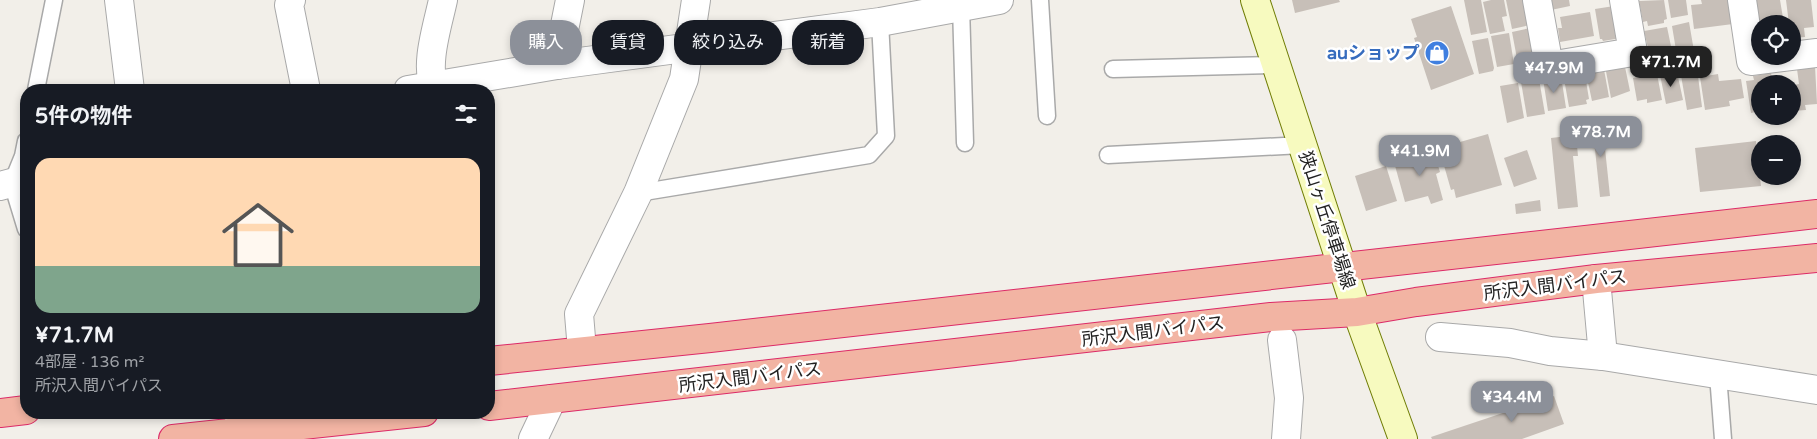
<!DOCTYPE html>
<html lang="ja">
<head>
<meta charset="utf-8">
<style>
  :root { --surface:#171b24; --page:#242831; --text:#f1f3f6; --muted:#9ea1a6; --accent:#8c9099 }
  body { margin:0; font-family:"Varela Round","Noto Sans JP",sans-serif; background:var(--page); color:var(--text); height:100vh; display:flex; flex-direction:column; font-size:19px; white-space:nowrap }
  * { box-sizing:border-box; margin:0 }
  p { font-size:16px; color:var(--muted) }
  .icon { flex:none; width:28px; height:28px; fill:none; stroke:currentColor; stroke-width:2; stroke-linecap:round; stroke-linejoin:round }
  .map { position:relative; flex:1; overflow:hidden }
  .drawer { position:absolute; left:20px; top:84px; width:475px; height:335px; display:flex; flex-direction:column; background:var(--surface); border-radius:20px; box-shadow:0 2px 8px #0003 }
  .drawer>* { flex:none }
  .hud { position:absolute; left:510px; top:20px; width:475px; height:45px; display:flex; gap:10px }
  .controls { position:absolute; left:1751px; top:15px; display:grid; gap:10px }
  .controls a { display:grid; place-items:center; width:50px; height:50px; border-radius:50%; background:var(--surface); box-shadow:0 2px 8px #0003; font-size:25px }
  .price { position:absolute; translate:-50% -42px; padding:0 11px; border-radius:10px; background:var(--accent); color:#fff; font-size:16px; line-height:32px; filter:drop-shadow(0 1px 2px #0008) }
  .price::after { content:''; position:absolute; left:50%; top:30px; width:15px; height:11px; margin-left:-8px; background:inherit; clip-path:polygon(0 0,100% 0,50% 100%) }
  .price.on { background:#222; color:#fff }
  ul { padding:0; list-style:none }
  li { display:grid; align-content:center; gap:10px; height:265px; padding:0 15px }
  li span { display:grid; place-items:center; height:155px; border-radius:15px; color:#555 }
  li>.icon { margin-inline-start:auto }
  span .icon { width:90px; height:90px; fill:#fffc; stroke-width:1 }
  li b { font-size:21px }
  h2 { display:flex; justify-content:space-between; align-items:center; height:60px; padding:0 15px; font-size:21px }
  .pill { padding:0 18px; border-radius:20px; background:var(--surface); box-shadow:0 2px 8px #0003; font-size:18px; line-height:45px }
  .pill.on { background:var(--accent); color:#fff }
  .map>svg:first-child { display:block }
  .building { fill:#c7bfb8 }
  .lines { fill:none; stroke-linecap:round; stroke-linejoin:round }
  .service-casing { stroke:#a9a9a9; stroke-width:19 }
  .minor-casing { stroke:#a9a9a9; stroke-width:30 }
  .secondary-casing { stroke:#707d05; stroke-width:30 }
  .trunk-casing { stroke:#dc2a67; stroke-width:30 }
  .service { stroke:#fff; stroke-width:16 }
  .minor { stroke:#fff; stroke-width:28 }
  .secondary { stroke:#f7fabf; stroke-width:28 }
  .trunk { stroke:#f2b4a3; stroke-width:28 }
  .labels { text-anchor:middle; stroke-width:5; stroke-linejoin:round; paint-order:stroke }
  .shop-label { font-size:18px; font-weight:bold; fill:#366cbe; stroke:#fff; text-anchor:end }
  .street-label { font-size:18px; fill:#222; stroke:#fff }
</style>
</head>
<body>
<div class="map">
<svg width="1817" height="439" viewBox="0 0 1817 439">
  <rect width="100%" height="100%" fill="#f2efe9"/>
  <!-- building -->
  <g class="building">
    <path d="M1292,0H1339L1340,2L1295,13Z"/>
    <path d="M1464,0H1481L1487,32L1471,35Z"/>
    <path d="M1491,0H1504L1507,16L1502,17L1505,31L1490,34L1483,2Z"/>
    <path d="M1506,0H1524L1530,25L1512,29Z"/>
    <path d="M1549,0H1569L1570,6L1551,10Z"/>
    <path d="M1664,0L1667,19L1664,20V23L1648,26L1647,21L1643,22L1639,1Z"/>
    <path d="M1668,0H1686L1688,15L1671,18Z"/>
    <path d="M1701,0H1729L1733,24L1694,29L1691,5L1702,4Z"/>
    <path d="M1756,0H1780L1784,24H1760V30L1754,9H1757Z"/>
    <path d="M1786,0H1811L1814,27L1804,28L1805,37L1792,38V24H1789Z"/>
    <path d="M1451,6L1474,74L1431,90L1414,38L1417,37L1411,19Z"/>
    <path d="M1614,6L1621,38L1603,41L1602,39H1600L1595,9Z"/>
    <path d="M1590,12L1594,36L1560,42L1558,28H1562L1560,17Z"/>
    <path d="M1689,22L1694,51L1684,53L1683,49L1676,50L1672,26Z"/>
    <path d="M1667,27L1672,51H1670L1671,55L1656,58L1655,55L1650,56L1644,31Z"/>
    <path d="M1530,28L1536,61L1518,64L1512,32Z"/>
    <path d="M1509,33L1514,64L1497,67L1491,36Z"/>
    <path d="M1488,38L1494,68L1493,71L1479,74L1472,41Z"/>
    <path d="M1696,61L1702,107L1687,110L1679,64Z"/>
    <path d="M1624,62L1630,91L1611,98L1605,66Z"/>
    <path d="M1603,64L1609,97L1592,101L1585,68Z"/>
    <path d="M1815,66L1817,104L1805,105L1806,110L1792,111V88H1795L1794,85L1799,84L1797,69Z"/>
    <path d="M1584,69L1589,99L1586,100L1587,104L1569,107L1563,73Z"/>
    <path d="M1677,72L1683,100L1666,104L1660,75Z"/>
    <path d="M1771,73L1773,84H1760V111L1751,113L1746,81L1754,80L1753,76Z"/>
    <path d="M1657,74L1662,100L1647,103V99L1637,101L1633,78Z"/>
    <path d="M1718,74L1719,81L1741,79L1744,98L1729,101L1730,106L1705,110L1700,77Z"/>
    <path d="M1561,76L1566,108L1548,111L1543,79Z"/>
    <path d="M1539,79L1545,114L1527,117L1521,82Z"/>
    <path d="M1518,83L1524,118L1507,123L1500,86Z"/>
    <path d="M1602,120L1610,196L1600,197L1592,121Z"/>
    <path d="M1488,134L1502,185L1456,198L1454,189L1451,190L1439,148Z"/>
    <path d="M1576,135L1578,156H1573L1578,207L1558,209L1551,138Z"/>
    <path d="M1756,141L1761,186L1700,192L1695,148Z"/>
    <path d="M1433,149L1440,172L1436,174L1443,200L1431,204L1428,196L1405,202L1394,162Z"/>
    <path d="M1527,150L1537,179L1514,187L1504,158Z"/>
    <path d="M1386,166L1397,201L1366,211L1355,176Z"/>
    <path d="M1540,200L1541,211L1516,214L1515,204Z"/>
    <path d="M1554,396L1564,424L1522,439H1432L1431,437Z"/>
  </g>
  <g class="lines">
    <defs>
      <g id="service">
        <path d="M1040,0L1047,116"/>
        <path d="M961,6L965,143"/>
        <path d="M1113,69L1276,65"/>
        <path d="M36,90L54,0"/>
        <path d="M26,141L23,156L12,183L26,229"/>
        <path d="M1108,155L1302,145"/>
        <path d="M638,193L869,155L886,136L880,22"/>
        <path d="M1718,375L1723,439"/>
      </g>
      <g id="minor">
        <path d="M119,0L130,90"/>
        <path d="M291,0L289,5L306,90"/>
        <path d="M1537,0L1549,66L1633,52L1624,0"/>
        <path d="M1742,0L1751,61L1817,53"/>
        <path d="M557,65L570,0"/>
        <path d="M408,90L557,65L880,22L999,0"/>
        <path d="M436,90C423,69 438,24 443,0"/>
        <path d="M0,186L26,179"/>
        <path d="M1596,279L1603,356"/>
        <path d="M1440,337L1510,343L1550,351L1603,356L1817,390"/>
        <path d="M1282,340L1289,398L1286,439"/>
        <path d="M582,350L579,314L638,193L684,79L696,0"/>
        <path d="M238,412L244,439"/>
        <path d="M533,439L552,399"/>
      </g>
      <path id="secondary" d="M1255,0L1357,312L1403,439"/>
      <g id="trunk">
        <path d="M489,361L710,338L1817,214"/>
        <path d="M489,406L1271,317L1357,312L1416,302L1596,279L1817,258"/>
        <path d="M0,413L26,410"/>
        <path d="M173,439L424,412"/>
      </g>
    </defs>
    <!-- service casing -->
    <use href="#service" class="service-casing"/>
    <!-- minor casing -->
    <use href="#minor" class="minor-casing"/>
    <!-- secondary casing -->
    <use href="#secondary" class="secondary-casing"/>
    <!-- trunk casing -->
    <use href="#trunk" class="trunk-casing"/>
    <!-- service -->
    <use href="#service" class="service"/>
    <!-- minor -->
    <use href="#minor" class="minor"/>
    <!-- secondary -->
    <use href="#secondary" class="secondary"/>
    <!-- trunk -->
    <use href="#trunk" class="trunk"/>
  </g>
  <!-- icons -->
  <defs>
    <symbol id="shop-disc" viewBox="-11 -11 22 22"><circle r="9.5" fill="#3f7fe0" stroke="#fff"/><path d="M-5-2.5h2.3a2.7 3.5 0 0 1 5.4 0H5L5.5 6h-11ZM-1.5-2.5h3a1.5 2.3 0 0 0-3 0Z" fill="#fff"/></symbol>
  </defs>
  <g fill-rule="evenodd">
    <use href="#shop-disc" x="1423" y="39" width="28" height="28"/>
  </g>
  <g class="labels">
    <!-- shop labels -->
    <g class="shop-label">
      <text x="1420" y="59">auショップ</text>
    </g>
    <!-- street labels -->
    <g class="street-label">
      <text transform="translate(1327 220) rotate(72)" y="6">狭山ヶ丘停車場線</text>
      <text transform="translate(1555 285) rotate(-7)" y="6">所沢入間バイパス</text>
      <text transform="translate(1153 331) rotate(-7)" y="6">所沢入間バイパス</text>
      <text transform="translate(750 377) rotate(-7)" y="6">所沢入間バイパス</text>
    </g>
  </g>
</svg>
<div class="controls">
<a><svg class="icon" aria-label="locate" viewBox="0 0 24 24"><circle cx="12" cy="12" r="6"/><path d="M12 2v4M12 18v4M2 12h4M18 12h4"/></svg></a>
<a>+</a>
<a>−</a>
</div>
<b class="price on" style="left:1671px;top:88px">¥71.7M</b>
<b class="price" style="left:1554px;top:94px">¥47.9M</b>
<b class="price" style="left:1601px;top:158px">¥78.7M</b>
<b class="price" style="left:1420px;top:177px">¥41.9M</b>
<b class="price" style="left:1512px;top:423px">¥34.4M</b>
<div class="hud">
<a class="pill on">購入</a>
<a class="pill">賃貸</a>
<a class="pill">絞り込み</a>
<a class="pill">新着</a>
</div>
<section class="drawer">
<h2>5件の物件<svg class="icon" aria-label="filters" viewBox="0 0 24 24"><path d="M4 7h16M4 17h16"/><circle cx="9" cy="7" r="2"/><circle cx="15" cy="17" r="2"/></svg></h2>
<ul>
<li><span style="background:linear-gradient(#ffd9b3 70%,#7fa58c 0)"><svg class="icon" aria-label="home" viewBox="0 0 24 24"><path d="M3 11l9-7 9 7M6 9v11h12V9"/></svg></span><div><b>¥71.7M</b><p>4部屋 · 136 m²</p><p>所沢入間バイパス</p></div></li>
</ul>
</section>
</div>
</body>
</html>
